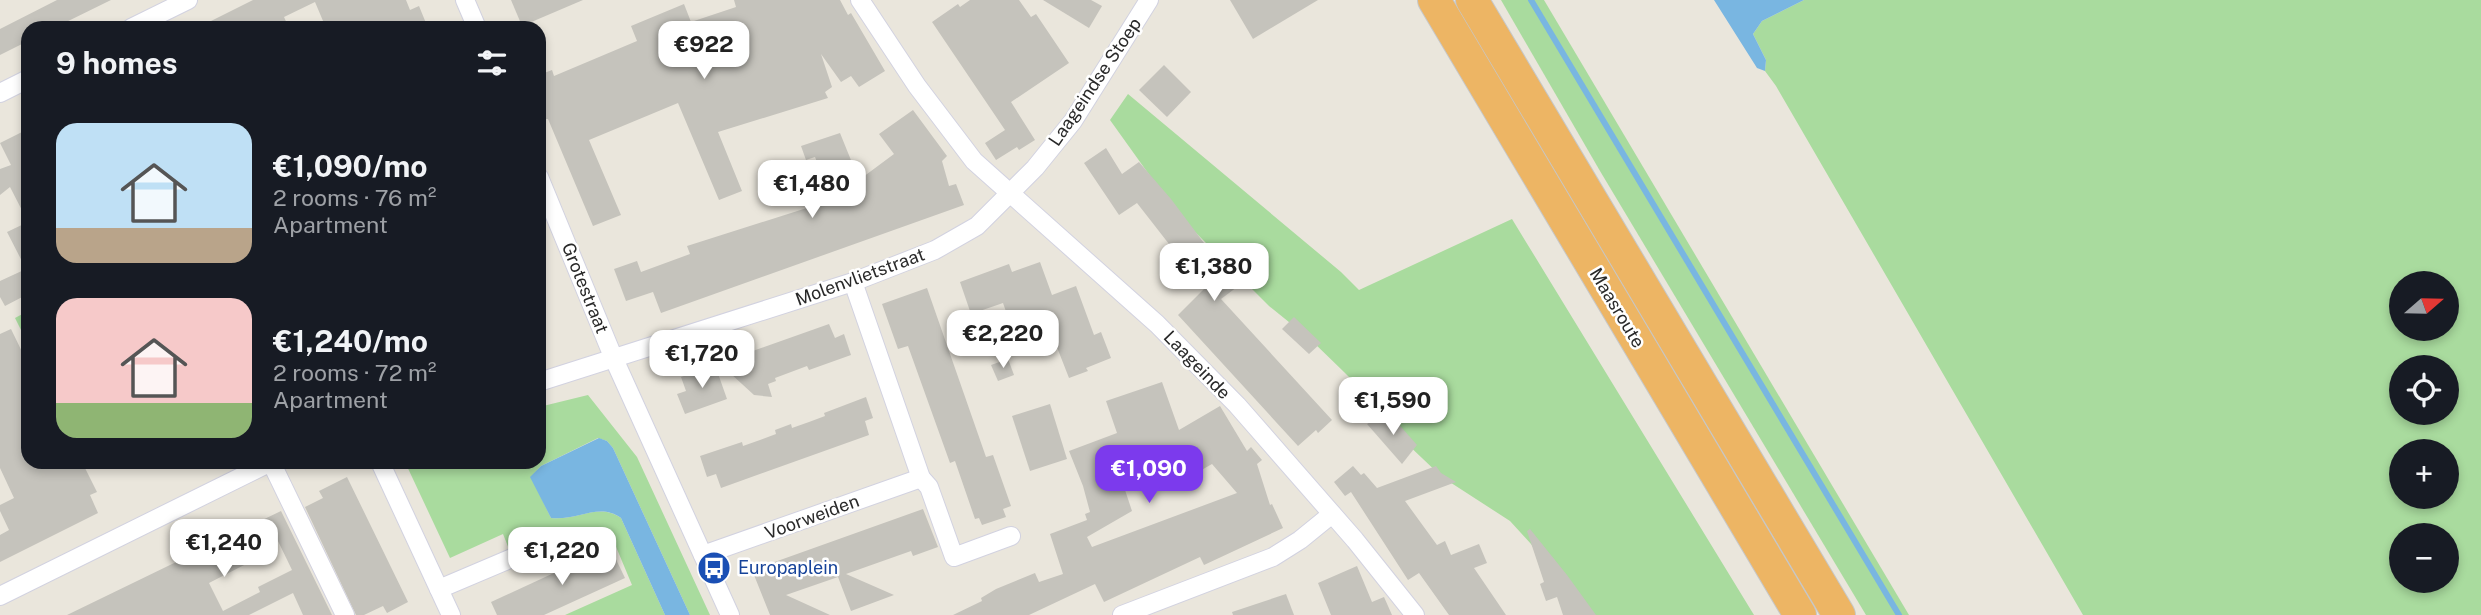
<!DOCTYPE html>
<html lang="en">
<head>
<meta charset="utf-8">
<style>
  :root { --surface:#171b24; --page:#20242c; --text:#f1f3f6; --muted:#9ea1a6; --accent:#7c3aed }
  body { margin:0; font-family:"Public Sans",sans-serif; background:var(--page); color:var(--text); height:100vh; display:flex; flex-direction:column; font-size:26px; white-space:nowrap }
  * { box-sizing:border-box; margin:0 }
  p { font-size:23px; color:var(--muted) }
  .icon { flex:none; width:38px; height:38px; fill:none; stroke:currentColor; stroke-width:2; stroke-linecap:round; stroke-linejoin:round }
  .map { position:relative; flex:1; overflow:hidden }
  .sheet { position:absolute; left:21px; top:21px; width:525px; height:448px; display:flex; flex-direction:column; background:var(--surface); border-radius:21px; box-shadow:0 4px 10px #0003 }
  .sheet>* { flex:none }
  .needle { width:46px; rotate:70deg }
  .buttons { position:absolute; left:2389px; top:271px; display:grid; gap:14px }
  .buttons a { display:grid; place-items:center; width:70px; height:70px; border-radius:50%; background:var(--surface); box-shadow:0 4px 10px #0003; font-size:35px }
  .price { position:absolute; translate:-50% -60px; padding:0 16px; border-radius:14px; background:#fff; color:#222; font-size:23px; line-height:46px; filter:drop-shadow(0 2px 4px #0008) }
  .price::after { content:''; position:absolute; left:50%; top:42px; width:21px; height:16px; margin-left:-10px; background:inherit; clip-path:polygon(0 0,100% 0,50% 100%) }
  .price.active { background:var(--accent); color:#fff }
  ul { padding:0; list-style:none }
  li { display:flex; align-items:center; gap:21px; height:175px; padding:0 35px }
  li span { display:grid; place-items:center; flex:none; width:196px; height:140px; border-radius:21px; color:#555 }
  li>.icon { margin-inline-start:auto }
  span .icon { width:84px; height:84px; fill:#fffc; stroke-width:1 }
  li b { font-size:30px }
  h2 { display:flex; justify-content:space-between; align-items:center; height:84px; padding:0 35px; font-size:30px }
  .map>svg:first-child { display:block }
  .green { fill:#a9db9e; fill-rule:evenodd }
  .water { fill:#79b6e1 }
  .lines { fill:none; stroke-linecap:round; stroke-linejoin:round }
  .stream { stroke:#79b6e1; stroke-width:6 }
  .building { fill:#c5c3bc; fill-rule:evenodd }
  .minor-casing { stroke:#d2d2e0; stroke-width:20 }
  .motorway-casing { stroke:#c7c7c7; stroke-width:34 }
  .minor { stroke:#fff; stroke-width:18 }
  .motorway { stroke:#edb564; stroke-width:32 }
  .labels { text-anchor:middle; stroke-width:5; stroke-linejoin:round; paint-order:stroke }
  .street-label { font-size:18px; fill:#292929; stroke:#fff }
  .transit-label { font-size:18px; fill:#164399; stroke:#fff; text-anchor:start }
</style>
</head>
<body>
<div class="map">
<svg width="2481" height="615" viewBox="0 0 2481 615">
  <rect width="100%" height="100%" fill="#eae6dc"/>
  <!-- green -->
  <g class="green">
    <path d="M1501,0H1544L1909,615H1866L1600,171Z"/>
    <path d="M1804,0H2481V615H2083L1776,86L1765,71L1766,60L1753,34L1762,21ZM2401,284H2446V329H2401ZM2401,368H2446V413H2401ZM2401,452H2446V497H2401ZM2401,536H2446V581H2401Z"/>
    <path d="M1128,94L1341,272L1359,290L1512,219L1754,615H1589L1555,578L1531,544L1510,521L1442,477L1403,440L1386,414L1344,372L1310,339L1269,306L1178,215L1110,120Z"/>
    <path d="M28,311V344L15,318Z"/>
    <path d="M588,395L637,457L710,615H690L613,448L607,441L598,438L541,466L531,477L551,518C578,521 598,502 621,518L665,615H565L632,585L609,530L533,563L524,545L509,549L503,534L450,558L405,462H539V407Z"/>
  </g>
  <!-- water -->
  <g class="water">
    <path d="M1714,0H1804L1762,21L1753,34L1766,60L1765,71L1757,68Z"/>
    <path d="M599,438L607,441L613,448L690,615H665L621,518C599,502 578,521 551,518L530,477L541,466Z"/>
  </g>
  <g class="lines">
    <!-- stream -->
    <path class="stream" d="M1531,0L1899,615"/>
  </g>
  <!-- building -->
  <g class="building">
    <path d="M57,0H111L54,28H28V41L0,55V29Z"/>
    <path d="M253,0H406L410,10L419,6L428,28H326L315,2L284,17L289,28H197Z"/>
    <path d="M511,0H583L522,26Z"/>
    <path d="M734,0H840L848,15L851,13L885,71L859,87L851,76L841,82L821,54L832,87L825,92L828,98L718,132L742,191L719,200L678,103L589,140L621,215L593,226L548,119H546L539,104V75L552,70L554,76L637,41L631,26L684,4L691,22L736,7Z"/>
    <path d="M970,0H1019L1031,17L1036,14L1069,63L1011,102L1035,140L1019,150L1017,147L996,160L985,143L1005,130L932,22L958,4L960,7Z"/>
    <path d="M1043,0H1091L1102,6L1089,28Z"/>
    <path d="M1230,0H1318L1253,39Z"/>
    <path d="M1164,65L1191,92L1167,117L1139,90Z"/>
    <path d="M913,110L947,156L942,161L949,186L956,184L964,205L661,313L653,292L626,301L614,269L637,261L641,272L690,254L687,246L832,200L815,157L806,160L801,146L840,133L859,180L894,154L879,134Z"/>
    <path d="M28,129V294L5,306L0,297V281L26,269L7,232L28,222L10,187L0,195V169L11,165L0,143Z"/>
    <path d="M1106,148L1122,174L1139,162L1171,199L1237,287L1221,299L1332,420L1318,433L1316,430L1298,446L1178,315L1204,289L1200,278L1178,252L1176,253L1137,203L1119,215L1084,163Z"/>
    <path d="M1040,262L1052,295L1076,286L1094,335L1101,332L1111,358L1086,368L1088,371L1069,378L1051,332L1017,343L1003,303L971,314L960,282L1009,264L1012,272Z"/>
    <path d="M927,288L986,457L993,455L1011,506L1003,509L1006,517L982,525L979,518L975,519L955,461L950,463L908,346L898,349L882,304Z"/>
    <path d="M1294,317L1321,343L1309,354L1282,329Z"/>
    <path d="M829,324L835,338L844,334L851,355L809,370L807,366L775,378L776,381L768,384L772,397L754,395L719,363Z"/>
    <path d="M11,329L28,364V462H82L97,492L90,495L98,513L0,562V535L9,530L0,511V505L14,498L0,468V334Z"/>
    <path d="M1008,359L1014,375L998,381L991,365Z"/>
    <path d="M715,365L727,399L685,414L677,394L686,391L681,377Z"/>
    <path d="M1162,382L1179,430L1220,406L1247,451L1251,447L1262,460L1257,464L1270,505L1272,504L1283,528L1204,565L1200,557L1104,602L1095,584L1029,615H953L982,601L981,598L996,589L1035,573L1039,582L1063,574L1050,534L1087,520L1085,514L1090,512L1083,486L1069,451L1117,433L1106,401ZM1173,461L1184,480L1212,464L1237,493L1092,547L1087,537L1132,511L1121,478Z"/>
    <path d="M866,397L873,418L865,421L869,435L721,488L716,474L707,477L700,456L742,442L743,446L760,440L776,434L775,430L791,424L792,428L809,422L825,416L824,413Z"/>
    <path d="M1050,404L1067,459L1030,471L1012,416Z"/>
    <path d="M1388,412L1417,445L1402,464L1367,424Z"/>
    <path d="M1353,466L1361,475L1364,473L1377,488L1436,466L1441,473L1456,482L1405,501L1437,545L1445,541L1451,555L1479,544L1487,563L1474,568L1506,615H1449L1419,573L1408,580L1351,492L1345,496L1334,482Z"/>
    <path d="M347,477L408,602L387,613L383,606L364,615H356L305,507L323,498L319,491Z"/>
    <path d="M923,509L938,547L913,556L911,551L846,574L894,595L851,611L838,577L786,595L830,615H770L752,570Z"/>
    <path d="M281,511L332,615H303L293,593L249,615H67ZM277,539L292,570L258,587L260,592L223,611L209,583L250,562L246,554Z"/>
    <path d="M1530,529L1567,575L1596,615H1563L1557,597L1546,601L1540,584L1544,582L1527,531Z"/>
    <path d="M610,547L625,578L544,615H497L491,602Z"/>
    <path d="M1357,566L1372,602L1384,597L1392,615H1331L1318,583Z"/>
    <path d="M1286,594L1294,615H1233L1232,612Z"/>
  </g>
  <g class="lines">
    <defs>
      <g id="minor">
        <path d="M465,0L477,28"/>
        <path d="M860,0L917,86L974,161L1157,324L1237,405L1355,540L1415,615"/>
        <path d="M131,28L188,0"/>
        <path d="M0,93L28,79"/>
        <path d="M539,177L614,359L730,615"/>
        <path d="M539,382L853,282L935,250L977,226L1035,168L1073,121L1149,0"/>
        <path d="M380,462L451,615"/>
        <path d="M921,478L929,487L954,557L1011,536"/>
        <path d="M703,555L921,478L853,282"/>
        <path d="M439,589L512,558"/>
        <path d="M0,596L271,462L345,615"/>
        <path d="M1122,615L1273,557L1300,540L1332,514"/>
      </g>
      <g id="motorway">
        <path d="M1434,0L1800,615"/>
        <path d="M1472,0L1839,615"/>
      </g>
    </defs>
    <!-- minor casing -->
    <use href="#minor" class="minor-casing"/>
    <!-- motorway casing -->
    <use href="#motorway" class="motorway-casing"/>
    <!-- minor -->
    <use href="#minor" class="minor"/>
    <!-- motorway -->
    <use href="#motorway" class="motorway"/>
  </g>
  <!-- icons -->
  <defs>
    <symbol id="bus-disc" viewBox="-11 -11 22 22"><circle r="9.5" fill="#1a4fb4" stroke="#fff"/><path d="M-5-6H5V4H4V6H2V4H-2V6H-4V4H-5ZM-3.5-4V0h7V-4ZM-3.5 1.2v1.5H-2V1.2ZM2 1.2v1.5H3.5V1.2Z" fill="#fff"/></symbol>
  </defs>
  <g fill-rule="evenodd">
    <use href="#bus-disc" x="695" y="549" width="38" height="38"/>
  </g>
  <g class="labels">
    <!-- street labels -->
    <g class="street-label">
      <text transform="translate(1095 82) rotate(-56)" y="6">Laageindse Stoep</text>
      <text transform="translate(860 277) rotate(-20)" y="6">Molenvlietstraat</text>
      <text transform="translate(585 288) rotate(68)" y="6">Grotestraat</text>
      <text transform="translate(1617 308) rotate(59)" y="6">Maasroute</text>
      <text transform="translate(1197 365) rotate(46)" y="6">Laageinde</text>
      <text transform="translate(812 517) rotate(-20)" y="6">Voorweiden</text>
    </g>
    <!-- transit labels -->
    <g class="transit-label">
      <text x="738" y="574">Europaplein</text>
    </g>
  </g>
</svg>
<div class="buttons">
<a><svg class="needle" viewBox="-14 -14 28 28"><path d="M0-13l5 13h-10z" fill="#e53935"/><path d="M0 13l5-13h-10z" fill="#9ea1a6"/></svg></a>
<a><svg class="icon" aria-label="locate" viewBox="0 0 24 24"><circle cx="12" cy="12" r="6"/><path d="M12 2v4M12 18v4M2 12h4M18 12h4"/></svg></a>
<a>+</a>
<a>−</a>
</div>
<b class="price" style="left:704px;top:81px">€922</b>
<b class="price" style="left:812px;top:220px">€1,480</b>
<b class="price" style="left:1214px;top:303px">€1,380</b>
<b class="price" style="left:1003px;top:370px">€2,220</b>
<b class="price" style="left:702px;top:390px">€1,720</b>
<b class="price" style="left:1393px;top:437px">€1,590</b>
<b class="price active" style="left:1149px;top:505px">€1,090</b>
<b class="price" style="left:224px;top:579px">€1,240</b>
<b class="price" style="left:562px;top:587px">€1,220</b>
<section class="sheet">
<h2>9 homes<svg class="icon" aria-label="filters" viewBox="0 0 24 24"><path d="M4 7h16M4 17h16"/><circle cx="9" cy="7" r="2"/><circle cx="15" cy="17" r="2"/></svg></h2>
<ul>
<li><span style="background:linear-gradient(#bfe0f5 75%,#b9a48a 0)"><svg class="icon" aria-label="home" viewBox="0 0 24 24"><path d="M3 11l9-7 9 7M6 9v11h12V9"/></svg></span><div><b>€1,090/mo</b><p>2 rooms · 76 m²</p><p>Apartment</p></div></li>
<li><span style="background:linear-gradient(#f6c9c9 75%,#8fb573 0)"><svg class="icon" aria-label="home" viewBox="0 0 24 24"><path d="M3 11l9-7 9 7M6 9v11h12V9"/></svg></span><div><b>€1,240/mo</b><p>2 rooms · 72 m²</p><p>Apartment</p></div></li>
</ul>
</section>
</div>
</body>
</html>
